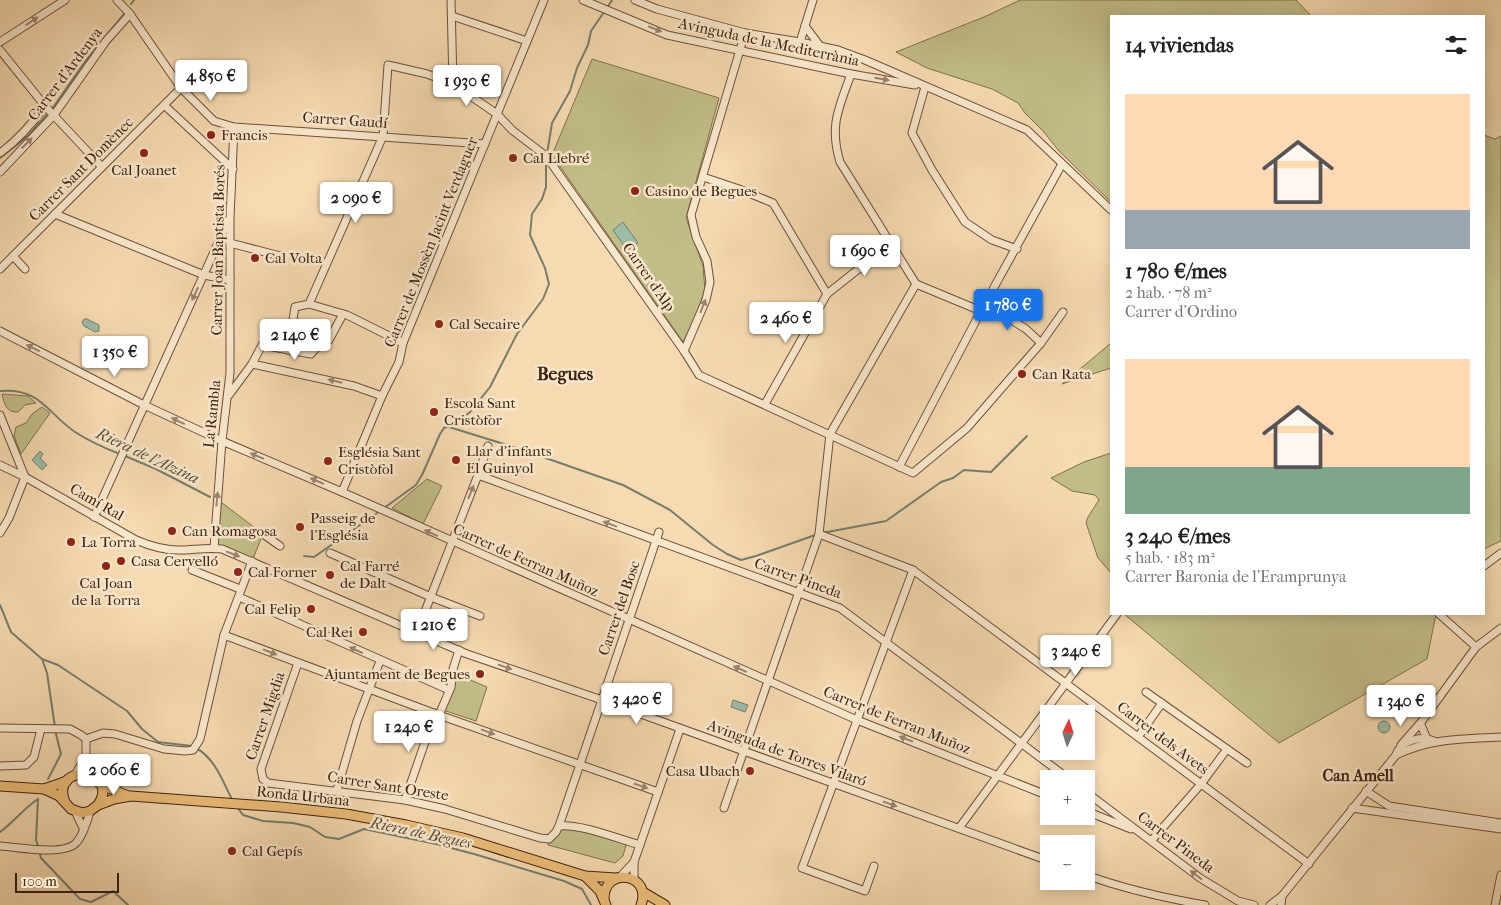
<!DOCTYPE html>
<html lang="es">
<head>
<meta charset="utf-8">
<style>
  :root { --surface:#fff; --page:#f2f2f2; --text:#222; --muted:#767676; --accent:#1a73e8 }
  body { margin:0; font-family:"IM FELL French Canon",serif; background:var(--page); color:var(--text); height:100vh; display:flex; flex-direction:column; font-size:19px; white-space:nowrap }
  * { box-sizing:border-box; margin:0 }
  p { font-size:16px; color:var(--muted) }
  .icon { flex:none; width:28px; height:28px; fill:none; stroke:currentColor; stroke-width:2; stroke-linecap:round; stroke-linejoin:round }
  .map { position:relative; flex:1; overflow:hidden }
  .drawer { position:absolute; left:1110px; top:15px; width:375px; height:600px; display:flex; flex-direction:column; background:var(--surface); border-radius:0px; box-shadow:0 2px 12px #0003 }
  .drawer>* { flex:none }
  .needle { width:32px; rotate:4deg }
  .buttons { position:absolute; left:1040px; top:705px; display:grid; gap:10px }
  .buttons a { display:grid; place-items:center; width:55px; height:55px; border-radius:0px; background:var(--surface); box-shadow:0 2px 12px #0003; font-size:25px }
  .scale { position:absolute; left:15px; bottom:12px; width:104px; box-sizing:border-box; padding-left:5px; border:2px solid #3f2212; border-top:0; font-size:14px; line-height:18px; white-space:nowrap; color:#3f2212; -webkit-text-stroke:4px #f9e7cc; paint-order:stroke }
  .price { position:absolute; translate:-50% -42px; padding:0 11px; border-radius:5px; background:#fff; color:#222; font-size:16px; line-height:32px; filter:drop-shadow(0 1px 2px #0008) }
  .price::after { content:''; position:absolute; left:50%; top:30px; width:15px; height:11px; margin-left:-8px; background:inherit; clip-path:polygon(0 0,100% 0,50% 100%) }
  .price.selected { background:var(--accent); color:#fff }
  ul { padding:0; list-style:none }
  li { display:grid; align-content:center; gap:10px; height:265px; padding:0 15px }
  li span { display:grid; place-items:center; height:155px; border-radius:0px; color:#555 }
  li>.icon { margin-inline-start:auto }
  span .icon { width:90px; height:90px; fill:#fffc; stroke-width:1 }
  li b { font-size:21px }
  h2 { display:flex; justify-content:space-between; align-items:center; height:60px; padding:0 15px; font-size:21px }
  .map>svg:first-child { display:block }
  .green { fill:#c2be88; stroke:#80704d }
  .water { fill:#9dbba9; stroke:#777e6d }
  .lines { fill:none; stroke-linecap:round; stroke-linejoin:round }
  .stream { stroke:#777e6d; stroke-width:2 }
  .minor-casing { stroke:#6d503a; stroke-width:9 }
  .major-casing { stroke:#3f2212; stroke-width:11 }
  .minor { stroke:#f9e7cc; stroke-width:7 }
  .major { stroke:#ebbd78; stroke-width:9 }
  .oneway { fill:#9c846f }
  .poi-dot { fill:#8f2418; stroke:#f9e7cc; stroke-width:2 }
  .labels { text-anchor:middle; stroke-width:5; stroke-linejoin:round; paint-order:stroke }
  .street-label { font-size:15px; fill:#3f2212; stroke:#f9e7cc }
  .poi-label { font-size:15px; fill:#3f2212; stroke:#f9e7cc; text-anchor:start }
  .water-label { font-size:16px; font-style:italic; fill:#5b503f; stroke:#f9e7cc }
  .neighbourhood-label { font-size:16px; font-weight:bold; fill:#3f2212; stroke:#f9e7cc }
  .quarter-label { font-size:18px; font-weight:bold; fill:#3f2212; stroke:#f9e7cc }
</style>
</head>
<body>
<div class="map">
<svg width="1501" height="905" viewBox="0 0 1501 905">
  <rect width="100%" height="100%" fill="#f6dab1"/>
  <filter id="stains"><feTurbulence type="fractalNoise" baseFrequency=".004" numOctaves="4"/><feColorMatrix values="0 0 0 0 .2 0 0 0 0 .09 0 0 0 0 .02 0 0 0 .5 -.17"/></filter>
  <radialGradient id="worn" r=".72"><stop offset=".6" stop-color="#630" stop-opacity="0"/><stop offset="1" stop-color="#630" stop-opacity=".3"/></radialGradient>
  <!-- green -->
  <g class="green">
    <path d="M1020,0H1296L1311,16H1111V202L1059,151L1043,131L1025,113L1018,103L992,89L927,68L896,52L984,17Z"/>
    <path d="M592,59L719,98L686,218L703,266L705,290L696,315L683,342L552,155Z"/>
    <path d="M1484,135L1495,139L1501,136V541L1484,549Z"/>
    <path d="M1111,343V368L1062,384Z"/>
    <path d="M2,394L28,396L36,403L25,405L18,412C7,413 4,404 2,394Z"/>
    <path d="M42,407L50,413L21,454L14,436L16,427L26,423L32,414Z"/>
    <path d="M1111,453V573L1098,558L1086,523L1088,517L1099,500L1095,495L1072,491L1051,478L1084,462Z"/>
    <path d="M427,479L442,486L423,524L392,508Z"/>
    <path d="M217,499L263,534L252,561L213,546Z"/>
    <path d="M1124,614H1436L1427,659L1279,743Z"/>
    <path d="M456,674L487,687L476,721L443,710Z"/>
    <path d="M565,825L627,842L623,856L615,863L548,845L549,839Z"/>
  </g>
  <!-- water -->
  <g class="water">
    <path d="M623,222L638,243L627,250L613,230Z"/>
    <path d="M84,319H87L99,325V331L95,332L84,326L82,322Z"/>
    <path d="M40,451L43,454L40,458L47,465L42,470L32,460Z"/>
    <path d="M733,700L748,705L745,712L731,707Z"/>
    <circle cx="1384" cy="727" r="6"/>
  </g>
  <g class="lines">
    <!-- stream -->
    <g class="stream">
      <path d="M131,4L134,0"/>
      <path d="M607,8L612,0"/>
      <path d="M52,109L84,63L125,13"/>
      <path d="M547,154L552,123L570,91L577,68L588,45L591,31L604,12"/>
      <path d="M0,158L28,136L49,112"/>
      <path d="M0,391C41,388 46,412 75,432C89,441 104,448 120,454"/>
      <path d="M449,427L517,448L623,485L670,510L713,545L727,554L741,560L756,556L818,534"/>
      <path d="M125,456L156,469L210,497"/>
      <path d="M384,508L416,485L422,475L440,434L444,428L457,423L470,412L490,387L517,334L543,299L549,284L545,268L530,235L532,214L542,199L546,187V161"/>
      <path d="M822,533L886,521L941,482L953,478L964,470L991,472L1027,436"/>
      <path d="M304,556L314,557L380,511"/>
      <path d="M0,605L11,632L42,659L58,665L127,711L142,729L158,742L192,746"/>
      <path d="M42,659L47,673L56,734L61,754L48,779"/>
      <path d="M196,748C216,759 223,783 233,801"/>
      <path d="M237,807L243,815L263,821L293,823L310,827L325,837L339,839L364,829L436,844L474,854L564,881L582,889L591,905"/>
      <path d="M0,832C14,822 23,809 38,799"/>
      <path d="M38,846L36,840L38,799"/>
      <path d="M39,851L41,858L80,899L91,902L113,891L128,905"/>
    </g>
    <defs>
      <g id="minor">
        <path d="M117,0L130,14L181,88L214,121L234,127L485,144"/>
        <path d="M451,0L453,84"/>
        <path d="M583,0L667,35L851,74L915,85"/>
        <path d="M635,0L657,9L745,33L800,42L838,50L865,60L1027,130L1111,210"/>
        <path d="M452,16L527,41"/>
        <path d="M805,26L820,46"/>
        <path d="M0,42L65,0"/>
        <path d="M800,42L813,0"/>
        <path d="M0,50L45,106L102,167"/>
        <path d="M851,74C839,108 829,125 840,162L916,284L981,311L1010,319L1026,329L1041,343"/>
        <path d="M925,87L912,133L932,170L965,222L992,240L1017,249"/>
        <path d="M164,105L233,169"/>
        <path d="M0,153C18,140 32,124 45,106"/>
        <path d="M0,172L54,115L106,41L130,14"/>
        <path d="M703,177L739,189L773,203L827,294"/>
        <path d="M55,214L204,275L230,280"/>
        <path d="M230,243L280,256"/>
        <path d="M13,256L25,269"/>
        <path d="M0,269L181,88"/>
        <path d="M309,304L383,136L388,65L427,74L453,84L497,114L512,130L546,156L684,351L699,375L913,473L967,428L1041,343L1063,312"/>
        <path d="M0,331L144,405L222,441L342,492L857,720L1049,796"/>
        <path d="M288,350L295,307L309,304L347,315L403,343"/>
        <path d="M684,351L706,300L710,282L707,261L696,237L691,215L745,33"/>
        <path d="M252,364L262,345L311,354L319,345L329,340L343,314"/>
        <path d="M229,395L252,364L354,386L382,396"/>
        <path d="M765,404L827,294L890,244"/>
        <path d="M0,415L25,477"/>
        <path d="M0,465L25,477L136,540C150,546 163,550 178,550C193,550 208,547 222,549L467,654L602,700L1049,861"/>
        <path d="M899,467L981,311L1062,164"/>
        <path d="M478,475L840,608L1069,779"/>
        <path d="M342,492L382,396L399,362L403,343L544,0"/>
        <path d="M94,517L228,221"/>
        <path d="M0,533L9,518L25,477"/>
        <path d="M263,534L280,546"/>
        <path d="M819,534L913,570L1309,864"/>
        <path d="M214,548L222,441L230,373V218L234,127"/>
        <path d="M330,553L431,597L480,616"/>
        <path d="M1484,566L1501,553"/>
        <path d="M192,570L240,589"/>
        <path d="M239,597L449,690"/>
        <path d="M1439,614L1476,647"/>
        <path d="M417,632L478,475L488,446"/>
        <path d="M224,635L439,715L658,792"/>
        <path d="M298,663L261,769L263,779L268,783L405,800L445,809L540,838L549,839L556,832L559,826L659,532"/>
        <path d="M1146,692L1247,763"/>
        <path d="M439,715L451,687L453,669L459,650"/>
        <path d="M1421,725L1427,739"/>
        <path d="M0,728L70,729L81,735L86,739"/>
        <path d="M1138,737L1162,703"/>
        <path d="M86,739L103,733L115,734L164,749L185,751L193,750L200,739L224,635L252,561"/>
        <path d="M86,739V756L93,776"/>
        <path d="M1401,745L1422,721L1476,647L1501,628"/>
        <path d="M1396,755C1432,738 1462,739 1501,737"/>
        <path d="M0,766L26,765L34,757L41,729"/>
        <path d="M75,775L86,756"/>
        <path d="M337,790L357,721L380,661"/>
        <path d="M1366,791L1389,806L1501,823"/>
        <path d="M1086,792L1200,878L1238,901L1254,905"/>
        <path d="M405,800L435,713"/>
        <path d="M724,808L819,534L830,434L916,284"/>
        <path d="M1352,808L1501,829"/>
        <path d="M75,811L83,828"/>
        <path d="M1086,811L1131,829"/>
        <path d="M559,826C579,823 619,839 640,845"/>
        <path d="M959,828L1117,614"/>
        <path d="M1152,840L1201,784L1227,749"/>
        <path d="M0,846C18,847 64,856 76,843C82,837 88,820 90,811"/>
        <path d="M874,866L865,891L802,868L913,570"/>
        <path d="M1086,875C1125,889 1164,898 1205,905"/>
        <path d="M620,877L634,862"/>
        <path d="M634,879V862L680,729"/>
        <path d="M1270,905L1282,896"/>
        <path d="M1281,905L1282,896L1396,755C1400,741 1421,735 1434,741"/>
        <path d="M1495,905L1501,875"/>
      </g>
      <g id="major">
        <path d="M100,784L128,796"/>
        <path d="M0,786L44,789L67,781"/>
        <path d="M44,789L59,796L71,809L82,813L90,811L98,805L114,799L131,796L281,807L346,814L406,825L463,838L585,876L616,878"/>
        <path d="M65,802C49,762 122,768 98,805"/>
        <path d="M585,876L600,891L606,905"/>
        <path d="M643,892L665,905"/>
        <path d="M604,899C604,865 653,874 641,905"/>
      </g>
    </defs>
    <!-- minor casing -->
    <use href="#minor" class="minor-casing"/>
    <!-- major casing -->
    <use href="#major" class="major-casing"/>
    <!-- minor -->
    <use href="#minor" class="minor"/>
    <!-- major -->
    <use href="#major" class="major"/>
  </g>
  <!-- one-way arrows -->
  <defs><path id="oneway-solid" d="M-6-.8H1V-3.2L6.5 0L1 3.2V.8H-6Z" transform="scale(1.25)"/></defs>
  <g class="oneway">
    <use href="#oneway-solid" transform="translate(32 21) rotate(-33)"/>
    <use href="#oneway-solid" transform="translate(655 29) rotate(22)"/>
    <use href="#oneway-solid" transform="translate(882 79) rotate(10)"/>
    <use href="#oneway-solid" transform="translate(27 143) rotate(-45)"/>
    <use href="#oneway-solid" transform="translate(195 294) rotate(115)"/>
    <use href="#oneway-solid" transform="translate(703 306) rotate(-68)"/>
    <use href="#oneway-solid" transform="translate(33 348) rotate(-153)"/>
    <use href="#oneway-solid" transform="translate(335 381) rotate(-167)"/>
    <use href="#oneway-solid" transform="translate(178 421) rotate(-155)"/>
    <use href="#oneway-solid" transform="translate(257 456) rotate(-157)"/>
    <use href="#oneway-solid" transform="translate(317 481) rotate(-157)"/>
    <use href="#oneway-solid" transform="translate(471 492) rotate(-68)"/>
    <use href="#oneway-solid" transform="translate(217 499) rotate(-85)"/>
    <use href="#oneway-solid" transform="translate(610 524) rotate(-160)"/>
    <use href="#oneway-solid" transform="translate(431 533) rotate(-156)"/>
    <use href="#oneway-solid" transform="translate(233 554) rotate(21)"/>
    <use href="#oneway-solid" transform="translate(356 650) rotate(-156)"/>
    <use href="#oneway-solid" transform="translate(270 652) rotate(21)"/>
    <use href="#oneway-solid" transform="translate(505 667) rotate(19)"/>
    <use href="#oneway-solid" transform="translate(740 669) rotate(-156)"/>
    <use href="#oneway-solid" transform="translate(488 732) rotate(20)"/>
    <use href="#oneway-solid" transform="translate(906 739) rotate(-159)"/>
    <use href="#oneway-solid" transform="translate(641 786) rotate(19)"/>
    <use href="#oneway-solid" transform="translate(890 804) rotate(19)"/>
    <use href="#oneway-solid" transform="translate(1196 875) rotate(-143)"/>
  </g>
  <!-- markers -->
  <g class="poi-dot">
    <circle cx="211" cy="135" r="5"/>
    <circle cx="144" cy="153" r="5"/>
    <circle cx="513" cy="158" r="5"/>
    <circle cx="635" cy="191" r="5"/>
    <circle cx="255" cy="258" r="5"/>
    <circle cx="439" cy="324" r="5"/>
    <circle cx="1022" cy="374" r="5"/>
    <circle cx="434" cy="412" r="5"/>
    <circle cx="456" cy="460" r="5"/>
    <circle cx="328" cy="461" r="5"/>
    <circle cx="300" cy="527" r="5"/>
    <circle cx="172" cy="531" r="5"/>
    <circle cx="71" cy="542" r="5"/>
    <circle cx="121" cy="561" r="5"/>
    <circle cx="106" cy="566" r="5"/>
    <circle cx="238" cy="572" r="5"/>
    <circle cx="330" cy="575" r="5"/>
    <circle cx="311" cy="609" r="5"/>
    <circle cx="363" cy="632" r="5"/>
    <circle cx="480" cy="674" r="5"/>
    <circle cx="750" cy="771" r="5"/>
    <circle cx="232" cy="851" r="5"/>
  </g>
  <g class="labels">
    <!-- street labels -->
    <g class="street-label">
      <text transform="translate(769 42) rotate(12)" y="5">Avinguda de la Mediterrània</text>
      <text transform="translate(65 74) rotate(-53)" y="5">Carrer d'Ardenya</text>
      <text transform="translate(345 120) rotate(4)" y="5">Carrer Gaudí</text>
      <text transform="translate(81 169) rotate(-45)" y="5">Carrer Sant Domènec</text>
      <text transform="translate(431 242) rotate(-68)" y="5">Carrer de Mossèn Jacint Verdaguer</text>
      <text transform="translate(218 250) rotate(-89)" y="5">Carrer Joan Baptista Borés</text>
      <text transform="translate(649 277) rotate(55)" y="5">Carrer d'Alp</text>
      <text transform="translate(212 414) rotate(-84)" y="5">La Rambla</text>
      <text transform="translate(97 502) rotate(30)" y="5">Camí Ral</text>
      <text transform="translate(526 560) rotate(24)" y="5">Carrer de Ferran Muñoz</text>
      <text transform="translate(798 578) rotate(20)" y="5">Carrer Pineda</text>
      <text transform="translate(619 608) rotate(-71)" y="5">Carrer del Bosc</text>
      <text transform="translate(265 716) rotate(-71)" y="5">Carrer Migdia</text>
      <text transform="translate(897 720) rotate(22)" y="5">Carrer de Ferran Muñoz</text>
      <text transform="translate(1163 738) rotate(37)" y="5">Carrer dels Avets</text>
      <text transform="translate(787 753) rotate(20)" y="5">Avinguda de Torres Vilaró</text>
      <text transform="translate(388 786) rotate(9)" y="5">Carrer Sant Oreste</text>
      <text transform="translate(303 796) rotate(6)" y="5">Ronda Urbana</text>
      <text transform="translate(1176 842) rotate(37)" y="5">Carrer Pineda</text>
    </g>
    <!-- poi labels -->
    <g class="poi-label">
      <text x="221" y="140">Francis</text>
      <text x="523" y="163">Cal Llebré</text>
      <text x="144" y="175" text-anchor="middle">Cal Joanet</text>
      <text x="645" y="196">Casino de Begues</text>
      <text x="265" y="263">Cal Volta</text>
      <text x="449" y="329">Cal Secaire</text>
      <text x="1032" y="379">Can Rata</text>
      <text x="444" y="408">Escola Sant<tspan x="444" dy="17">Cristòfor</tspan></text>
      <text x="466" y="456">Llar d'infants<tspan x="466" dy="17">El Guinyol</tspan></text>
      <text x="338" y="457">Església Sant<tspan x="338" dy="17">Cristòfol</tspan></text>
      <text x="310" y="523">Passeig de<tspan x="310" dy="17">l'Església</tspan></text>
      <text x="182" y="536">Can Romagosa</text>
      <text x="81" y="547">La Torra</text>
      <text x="131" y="566">Casa Cervelló</text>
      <text x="340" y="571">Cal Farré<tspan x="340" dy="17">de Dalt</tspan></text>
      <text x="248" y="577">Cal Forner</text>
      <text x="106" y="588" text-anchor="middle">Cal Joan<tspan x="106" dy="17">de la Torra</tspan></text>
      <text x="301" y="614" text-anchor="end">Cal Felip</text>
      <text x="353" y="637" text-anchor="end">Cal Rei</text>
      <text x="470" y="679" text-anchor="end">Ajuntament de Begues</text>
      <text x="740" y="776" text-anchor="end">Casa Ubach</text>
      <text x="242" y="856">Cal Gepís</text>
    </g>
    <!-- water labels -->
    <g class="water-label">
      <text transform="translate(148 455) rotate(25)" y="6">Riera de l'Alzina</text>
      <text transform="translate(421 832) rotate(12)" y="6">Riera de Begues</text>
    </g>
    <!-- neighbourhood labels -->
    <g class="neighbourhood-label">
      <text x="1358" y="781">Can Amell</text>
    </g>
    <!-- quarter labels -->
    <g class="quarter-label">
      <text x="565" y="380">Begues</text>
    </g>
  </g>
  <rect width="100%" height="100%" filter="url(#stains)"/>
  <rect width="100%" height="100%" fill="url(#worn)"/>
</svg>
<div class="buttons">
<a><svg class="needle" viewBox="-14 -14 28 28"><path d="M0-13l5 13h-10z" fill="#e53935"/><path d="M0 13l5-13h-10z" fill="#767676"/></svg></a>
<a>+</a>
<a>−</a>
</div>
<div class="scale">100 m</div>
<b class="price" style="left:211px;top:102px">4 850 €</b>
<b class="price" style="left:467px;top:107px">1 930 €</b>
<b class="price" style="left:356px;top:224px">2 090 €</b>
<b class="price" style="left:865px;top:277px">1 690 €</b>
<b class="price selected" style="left:1008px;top:331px">1 780 €</b>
<b class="price" style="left:786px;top:344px">2 460 €</b>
<b class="price" style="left:295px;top:361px">2 140 €</b>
<b class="price" style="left:115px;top:378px">1 350 €</b>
<b class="price" style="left:434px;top:651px">1 210 €</b>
<b class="price" style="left:1076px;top:677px">3 240 €</b>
<b class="price" style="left:637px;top:725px">3 420 €</b>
<b class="price" style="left:1401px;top:727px">1 340 €</b>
<b class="price" style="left:409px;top:753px">1 240 €</b>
<b class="price" style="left:114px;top:796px">2 060 €</b>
<section class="drawer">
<h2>14 viviendas<svg class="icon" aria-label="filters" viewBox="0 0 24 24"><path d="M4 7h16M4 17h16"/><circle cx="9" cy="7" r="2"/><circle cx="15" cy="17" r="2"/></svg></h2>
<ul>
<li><span style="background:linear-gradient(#ffd9b3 75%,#9aa5b1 0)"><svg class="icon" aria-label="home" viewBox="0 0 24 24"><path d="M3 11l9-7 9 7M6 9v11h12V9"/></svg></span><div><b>1 780 €/mes</b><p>2 hab. · 78 m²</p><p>Carrer d'Ordino</p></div></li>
<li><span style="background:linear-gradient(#ffd9b3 70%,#7fa58c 0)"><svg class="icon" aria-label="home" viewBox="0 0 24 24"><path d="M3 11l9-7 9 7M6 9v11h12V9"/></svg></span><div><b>3 240 €/mes</b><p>5 hab. · 183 m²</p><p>Carrer Baronia de l'Eramprunya</p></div></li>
</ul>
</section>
</div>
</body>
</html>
